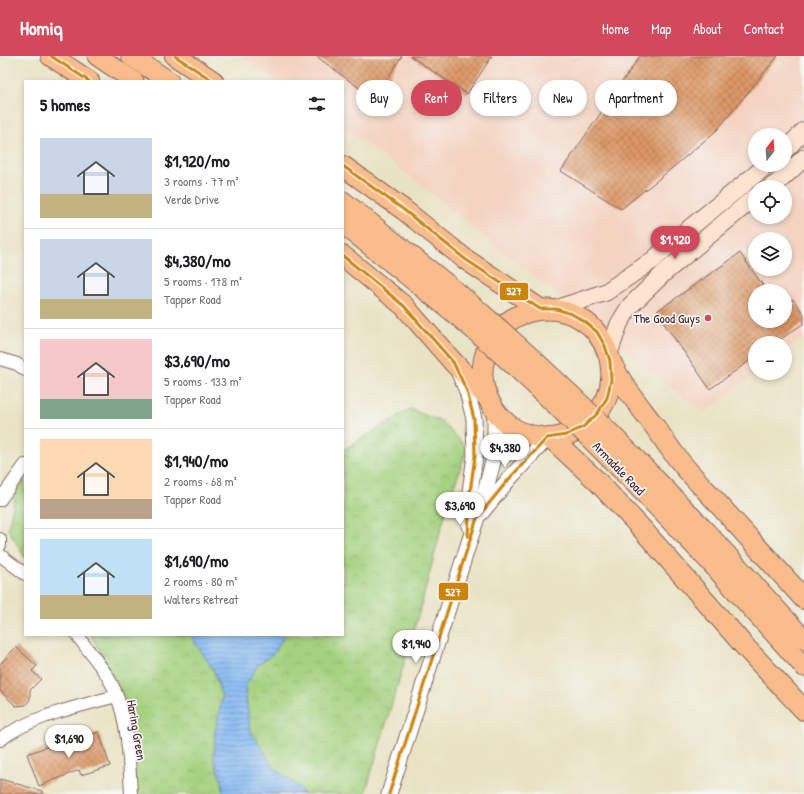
<!DOCTYPE html>
<html lang="en">
<head>
<meta charset="utf-8">
<style>
  :root { --surface:#fff; --page:#f6f6f6; --text:#202124; --muted:#757577; --line:#e0e0e0; --accent:#d1495b }
  body { margin:0; font-family:"Patrick Hand",sans-serif; background:var(--page); color:var(--text); height:100vh; display:flex; flex-direction:column; font-size:15px; white-space:nowrap }
  * { box-sizing:border-box; margin:0 }
  p { font-size:13px; color:var(--muted) }
  .icon { flex:none; width:22px; height:22px; fill:none; stroke:currentColor; stroke-width:2; stroke-linecap:round; stroke-linejoin:round }
  .map { position:relative; flex:1; overflow:hidden }
  .drawer { position:absolute; left:24px; top:24px; width:320px; height:556px; display:flex; flex-direction:column; background:var(--surface); border-radius:0px; box-shadow:0 2px 6px #0003 }
  .drawer>* { flex:none }
  .top-card { position:absolute; left:356px; top:24px; width:380px; height:36px; display:flex; gap:8px }
  .needle { width:26px; rotate:17deg }
  .fabs { position:absolute; left:748px; top:72px; display:grid; gap:8px }
  .fabs a { display:grid; place-items:center; width:44px; height:44px; border-radius:50%; background:var(--surface); box-shadow:0 2px 6px #0003; font-size:20px }
  .price { position:absolute; translate:-50% -34px; padding:0 9px; border-radius:14px; background:#fff; color:#222; font-size:13px; line-height:26px; filter:drop-shadow(0 1px 2px #0008) }
  .price::after { content:''; position:absolute; left:50%; top:24px; width:12px; height:9px; margin-left:-6px; background:inherit; clip-path:polygon(0 0,100% 0,50% 100%) }
  .price.current { background:var(--accent); color:#fff }
  ul { padding:0; list-style:none }
  li { display:flex; align-items:center; gap:12px; height:100px; padding:0 16px }
  li+li { border-top:1px solid var(--line) }
  li span { display:grid; place-items:center; flex:none; width:112px; height:80px; border-radius:0px; color:#555 }
  li>.icon { margin-inline-start:auto }
  span .icon { width:48px; height:48px; fill:#fffc; stroke-width:1 }
  li b { font-size:17px }
  h2 { display:flex; justify-content:space-between; align-items:center; height:48px; padding:0 16px; font-size:17px }
  .pill { padding:0 14px; border-radius:18px; background:var(--surface); box-shadow:0 2px 6px #0003; font-size:14px; line-height:36px }
  .pill.current { background:var(--accent); color:#fff }
  header { display:flex; align-items:center; gap:24px; box-sizing:border-box; height:56px; padding:0 20px; background:var(--accent); color:#fff }
  header strong { font-size:19px }
  nav { display:flex; gap:22px; margin-inline-start:auto; font-size:14px }
  .map>svg:first-child { display:block }
  .built { fill:#f4d3c1; fill-rule:evenodd }
  .park { fill:url(#park-crowns); stroke:#787856 }
  .water { fill:url(#water-rules); stroke:#676c8f }
  .building { fill:url(#building-cross-hatch) }
  .lines { fill:none; stroke-linecap:round; stroke-linejoin:round }
  .minor-casing { stroke:#826461; stroke-width:14 }
  .tertiary-casing { stroke:#826461; stroke-width:17 }
  .secondary-casing { stroke:#826461; stroke-width:19 }
  .primary-casing { stroke:#826461; stroke-width:21 }
  .trunk-casing { stroke:#826461; stroke-width:22 }
  .minor { stroke:#fff; stroke-width:12 }
  .tertiary { stroke:#fff; stroke-width:15 }
  .secondary { stroke:#fde4d1; stroke-width:17 }
  .primary { stroke:#fabc8b; stroke-width:19 }
  .trunk { stroke:#fabc8b; stroke-width:20 }
  .primary-bridge-casing { stroke:#826461; stroke-width:21; stroke-linecap:butt }
  .primary-bridge { stroke:#fabc8b; stroke-width:19 }
  .bus-1-casing { stroke:#f6f6f2; stroke-width:6 }
  .bus-1 { stroke:#cc840b; stroke-width:3 }
  .poi-dot { fill:#d1495b; stroke:#f6f6f2; stroke-width:1.5 }
  .labels { text-anchor:middle; stroke-width:3.5; stroke-linejoin:round; paint-order:stroke }
  .poi-label { font-size:13px; fill:#4a1f2b; stroke:#f6f6f2; text-anchor:end }
  .street-label { font-size:13px; fill:#4a1f2b; stroke:#f6f6f2 }
  .line-badge { stroke:#f6f6f2; stroke-width:1.5 }
  .badge-label { font-size:11px; text-anchor:middle; font-weight:bold; fill:#fff }
</style>
</head>
<body>
<header>
<strong>Homiq</strong>
<nav><a>Home</a><a>Map</a><a>About</a><a>Contact</a></nav>
</header>
<div class="map">
<svg width="804" height="738" viewBox="0 0 804 738">
  <defs>
    <pattern id="park-crowns" width="20" height="18" patternUnits="userSpaceOnUse"><rect width="20" height="18" fill="#a5d280"/><path d="M2 6a3 3 0 1 1 6 0M12 15a3 3 0 1 1 6 0" fill="none" stroke="#90b46f"/></pattern>
    <pattern id="water-rules" width="6" height="5" patternUnits="userSpaceOnUse"><rect width="6" height="5" fill="#84b9f3"/><path d="M0 2.5h6" fill="none" stroke="#6e96c5"/></pattern>
    <pattern id="building-cross-hatch" width="8" height="8" patternUnits="userSpaceOnUse"><rect width="8" height="8" fill="#dd9866"/><path d="M0 0l8 8M0 8l8-8" fill="none" stroke="#b57b54"/></pattern>
  </defs>
  <rect width="100%" height="100%" fill="#f6f6f2"/>
  <filter id="ink" filterUnits="userSpaceOnUse"><feTurbulence type="fractalNoise" baseFrequency=".025" numOctaves="2"/><feDisplacementMap in="SourceGraphic" scale="8" xChannelSelector="R" yChannelSelector="G"/><feConvolveMatrix kernelMatrix="1 2 1 2 8 2 1 2 1" color-interpolation-filters="sRGB"/></filter>
  <filter id="wash" filterUnits="userSpaceOnUse"><feTurbulence type="fractalNoise" baseFrequency=".012" numOctaves="4" result="noise"/><feDisplacementMap in="SourceGraphic" scale="16" xChannelSelector="R" yChannelSelector="G"/><feGaussianBlur stdDeviation="0.9" result="paint"/><feColorMatrix in="noise" values="0 0 0 0 0 0 0 0 0 0 0 0 0 0 0 0 0 1.4 0 .05"/><feComposite in="paint" operator="in"/></filter>
  <g filter="url(#wash)">
    <rect width="100%" height="100%" fill="#e9e3c4"/>
    <!-- built -->
    <path class="built" d="M239,0H804V282L785,296V287H755V317H757L704,357L406,117L343,71V25H278ZM755,79H785V109H755ZM755,131H785V161H755ZM755,183H785V213H755ZM755,235H785V265H755Z"/>
    <!-- park -->
    <g class="park">
      <path d="M410,353L442,366L467,392L445,458L421,550L365,738H136L127,647L91,579H343V394Z"/>
      <path d="M25,422V502L8,473L16,435Z"/>
    </g>
    <!-- water -->
    <path class="water" d="M190,579H285L274,597L257,610L245,632L250,674L274,712L298,730L304,738H223L222,726L214,704L215,676L222,642L214,615Z"/>
    <g id="blocks">
      <!-- building -->
      <g class="building">
        <path d="M316,0H402L374,43Z"/>
        <path d="M410,0H492L467,38Z"/>
        <path d="M640,0H778L717,74L665,118L621,153L561,115Z"/>
        <path d="M740,197L767,235H755V265H785V250L793,243L804,258V267L775,287H755V301L710,333L656,256Z"/>
        <path d="M16,591L37,610L32,615L41,623L30,634V643L26,649L16,650L0,635V608Z"/>
        <path d="M99,676L110,710L81,719L79,714L39,730L27,698L57,687L58,688Z"/>
        <path d="M0,723L42,735V738H0Z"/>
      </g>
    </g>
  </g>
  <g filter="url(#ink)">
    <use href="#blocks" fill-opacity="0" stroke="#826461" stroke-width="1"/>
    <g class="lines">
      <defs>
        <g id="minor">
          <path d="M0,303L17,308L25,314"/>
          <path d="M0,444L25,409"/>
          <path d="M0,483V489"/>
          <path d="M0,499L25,518"/>
          <path d="M77,579C87,593 99,607 108,621C128,655 129,699 131,738"/>
          <path d="M0,684C28,661 81,650 116,640"/>
        </g>
        <g id="tertiary">
          <path d="M459,317L467,335L474,363L475,400L470,436L469,470"/>
          <path d="M481,457L509,423L547,382"/>
          <path d="M389,738L485,436L495,398V356"/>
        </g>
        <g id="secondary">
          <path d="M785,94L804,75"/>
          <path d="M771,131L777,127L804,102"/>
          <path d="M556,253L606,236L653,204L675,184L767,109"/>
          <path d="M608,300L619,268L630,250L664,217L755,141"/>
        </g>
        <g id="primary">
          <path d="M97,0L134,25"/>
          <path d="M131,0L169,25"/>
          <path d="M343,145L457,236"/>
          <path d="M343,168L444,249"/>
          <path d="M646,413L699,468L804,583"/>
          <path d="M633,426L709,505L804,611"/>
        </g>
        <g id="trunk">
          <path d="M51,0L89,25"/>
          <path d="M175,0L213,25"/>
          <path d="M343,110L404,154L465,203L540,253"/>
          <path d="M343,200L404,250L453,306L485,339"/>
          <path d="M610,305C611,311 612,317 611,323C609,354 580,381 549,382C545,382 540,381 535,380C516,377 500,365 491,348C484,336 481,324 483,310C491,242 586,232 608,298C615,320 638,348 652,367C660,377 667,389 675,399C686,414 700,428 713,442C743,476 774,509 804,543"/>
          <path d="M551,382L597,425L643,474L747,593L804,654"/>
        </g>
      </defs>
      <!-- minor casing -->
      <use href="#minor" class="minor-casing"/>
      <!-- tertiary casing -->
      <use href="#tertiary" class="tertiary-casing"/>
      <!-- secondary casing -->
      <use href="#secondary" class="secondary-casing"/>
      <!-- primary casing -->
      <use href="#primary" class="primary-casing"/>
      <!-- trunk casing -->
      <use href="#trunk" class="trunk-casing"/>
      <!-- minor -->
      <use href="#minor" class="minor"/>
      <!-- tertiary -->
      <use href="#tertiary" class="tertiary"/>
      <!-- secondary -->
      <use href="#secondary" class="secondary"/>
      <!-- primary -->
      <use href="#primary" class="primary"/>
      <!-- trunk -->
      <use href="#trunk" class="trunk"/>
      <defs>
        <g id="primary-bridge">
          <path d="M457,236C523,292 586,351 646,413"/>
          <path d="M444,249C511,304 572,364 633,426"/>
        </g>
      </defs>
      <!-- primary-bridge casing -->
      <use href="#primary-bridge" class="primary-bridge-casing"/>
      <!-- primary-bridge -->
      <use href="#primary-bridge" class="primary-bridge"/>
      <defs>
        <g id="bus-1">
          <path d="M51,0L89,25"/>
          <path d="M175,0L213,25"/>
          <path d="M343,110L404,154L465,203L540,253H556L572,258L585,266L597,276L605,290L610,305L611,324L607,342L597,358L583,371L566,379L547,382L509,423L477,462L389,738"/>
          <path d="M343,200L404,250L453,306L467,335L474,363L475,400L470,436L468,480"/>
        </g>
      </defs>
      <!-- bus-1 casing -->
      <use href="#bus-1" class="bus-1-casing"/>
      <!-- bus-1 -->
      <use href="#bus-1" class="bus-1"/>
    </g>
  </g>
  <!-- markers -->
  <circle class="poi-dot" cx="708" cy="262" r="4"/>
  <g class="labels">
    <!-- poi labels -->
    <g class="poi-label">
      <text x="700" y="267">The Good Guys</text>
    </g>
    <!-- street labels -->
    <g class="street-label">
      <text transform="translate(619 412) rotate(46)" y="5">Armadale Road</text>
      <text transform="translate(137 674) rotate(80)" y="5">Haring Green</text>
    </g>
  </g>
  <g class="line-badge">
    <rect x="499" y="226" width="30" height="19" rx="4" fill="#cc840b"/>
    <rect x="438" y="526" width="31" height="19" rx="4" fill="#cc840b"/>
  </g>
  <g class="badge-label">
    <text x="514" y="239">527</text>
    <text x="453" y="540">527</text>
  </g>
</svg>
<div class="fabs">
<a><svg class="needle" viewBox="-14 -14 28 28"><path d="M0-13l5 13h-10z" fill="#e53935"/><path d="M0 13l5-13h-10z" fill="#757577"/></svg></a>
<a><svg class="icon" aria-label="locate" viewBox="0 0 24 24"><circle cx="12" cy="12" r="6"/><path d="M12 2v4M12 18v4M2 12h4M18 12h4"/></svg></a>
<a><svg class="icon" aria-label="layers" viewBox="0 0 24 24"><path d="M12 4l9 5-9 5-9-5zM3 14l9 5 9-5"/></svg></a>
<a>+</a>
<a>−</a>
</div>
<b class="price current" style="left:675px;top:204px">$1,920</b>
<b class="price" style="left:505px;top:412px">$4,380</b>
<b class="price" style="left:460px;top:470px">$3,690</b>
<b class="price" style="left:416px;top:608px">$1,940</b>
<b class="price" style="left:69px;top:703px">$1,690</b>
<div class="top-card">
<a class="pill">Buy</a>
<a class="pill current">Rent</a>
<a class="pill">Filters</a>
<a class="pill">New</a>
<a class="pill">Apartment</a>
</div>
<section class="drawer">
<h2>5 homes<svg class="icon" aria-label="filters" viewBox="0 0 24 24"><path d="M4 7h16M4 17h16"/><circle cx="9" cy="7" r="2"/><circle cx="15" cy="17" r="2"/></svg></h2>
<ul>
<li><span style="background:linear-gradient(#c9d6e8 70%,#c2b280 0)"><svg class="icon" aria-label="home" viewBox="0 0 24 24"><path d="M3 11l9-7 9 7M6 9v11h12V9"/></svg></span><div><b>$1,920/mo</b><p>3 rooms · 77 m²</p><p>Verde Drive</p></div></li>
<li><span style="background:linear-gradient(#c9d6e8 75%,#c2b280 0)"><svg class="icon" aria-label="home" viewBox="0 0 24 24"><path d="M3 11l9-7 9 7M6 9v11h12V9"/></svg></span><div><b>$4,380/mo</b><p>5 rooms · 178 m²</p><p>Tapper Road</p></div></li>
<li><span style="background:linear-gradient(#f6c9c9 75%,#7fa58c 0)"><svg class="icon" aria-label="home" viewBox="0 0 24 24"><path d="M3 11l9-7 9 7M6 9v11h12V9"/></svg></span><div><b>$3,690/mo</b><p>5 rooms · 133 m²</p><p>Tapper Road</p></div></li>
<li><span style="background:linear-gradient(#ffd9b3 75%,#b9a48a 0)"><svg class="icon" aria-label="home" viewBox="0 0 24 24"><path d="M3 11l9-7 9 7M6 9v11h12V9"/></svg></span><div><b>$1,940/mo</b><p>2 rooms · 68 m²</p><p>Tapper Road</p></div></li>
<li><span style="background:linear-gradient(#bfe0f5 70%,#c2b280 0)"><svg class="icon" aria-label="home" viewBox="0 0 24 24"><path d="M3 11l9-7 9 7M6 9v11h12V9"/></svg></span><div><b>$1,690/mo</b><p>2 rooms · 80 m²</p><p>Walters Retreat</p></div></li>
</ul>
</section>
</div>
</body>
</html>
